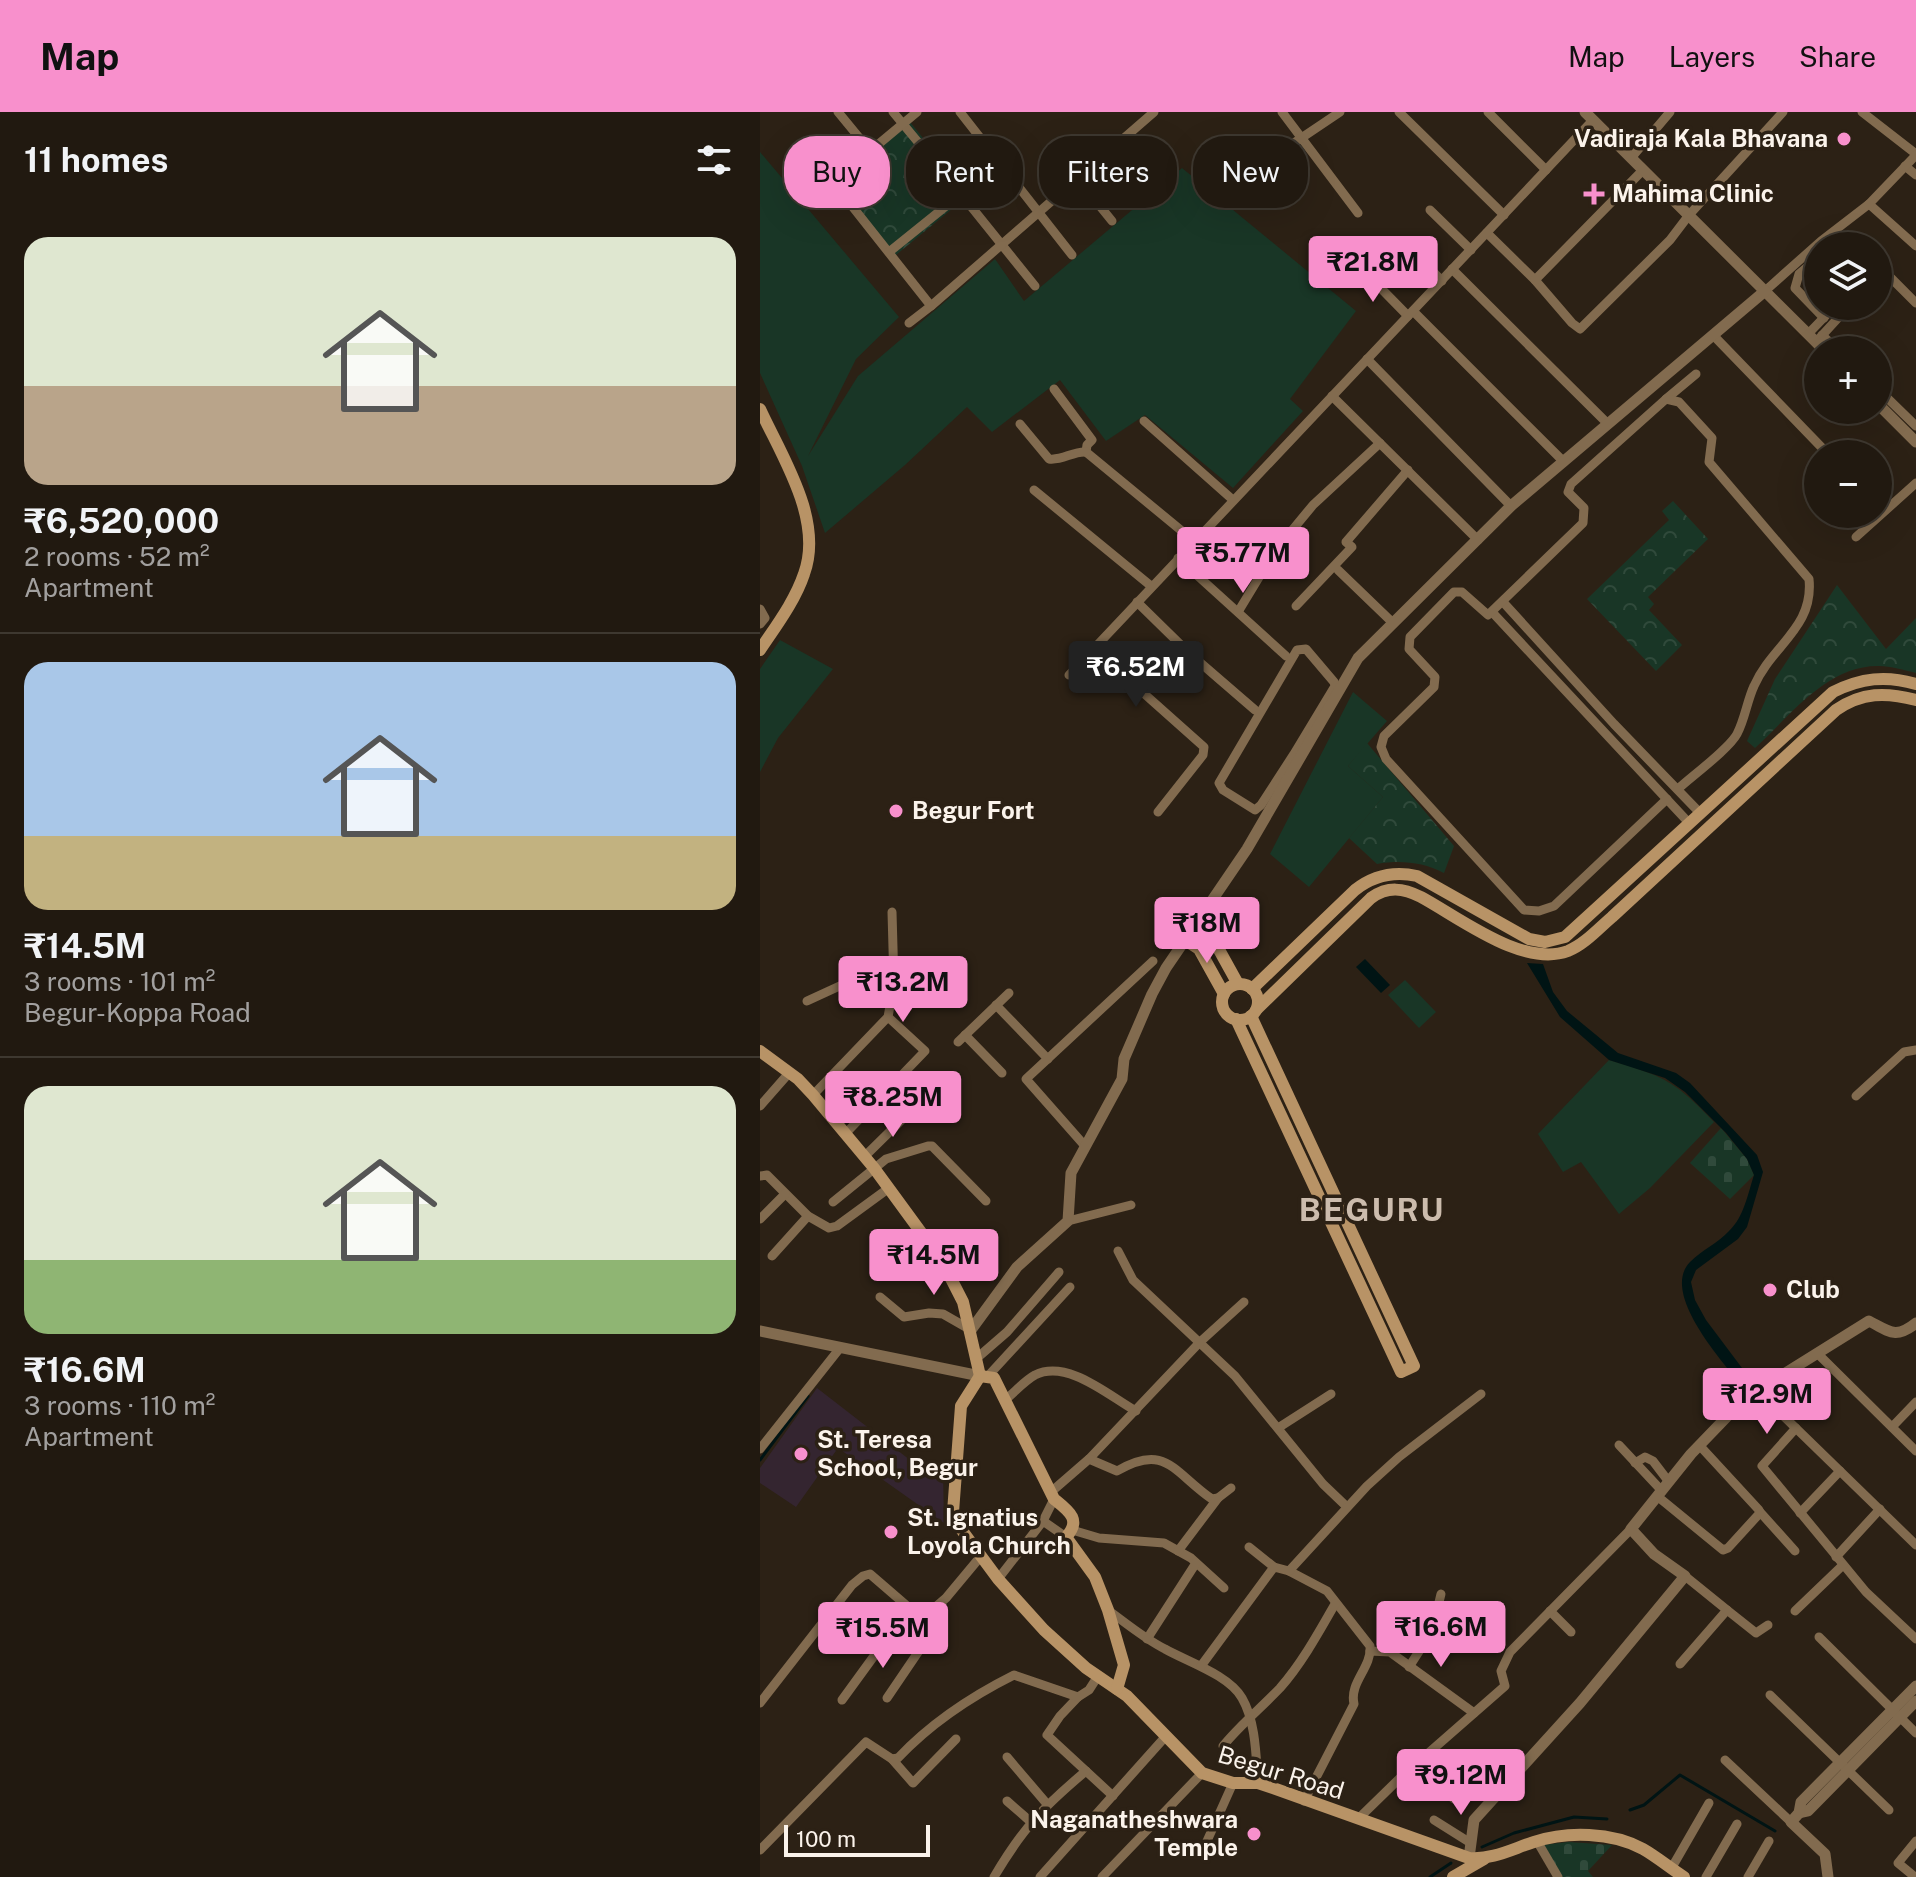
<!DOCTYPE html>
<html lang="en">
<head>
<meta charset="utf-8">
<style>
  :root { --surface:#211910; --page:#292219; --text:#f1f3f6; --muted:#a2a09f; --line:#3e3830; --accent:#f890cc }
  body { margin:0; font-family:"Public Sans",sans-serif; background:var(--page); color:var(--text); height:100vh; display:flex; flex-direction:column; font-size:30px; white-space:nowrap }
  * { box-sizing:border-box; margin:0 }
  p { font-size:26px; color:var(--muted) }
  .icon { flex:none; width:44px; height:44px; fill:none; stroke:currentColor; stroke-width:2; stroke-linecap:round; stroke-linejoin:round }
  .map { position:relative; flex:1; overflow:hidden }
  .drawer { display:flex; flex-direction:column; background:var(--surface); width:760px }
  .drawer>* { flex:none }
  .top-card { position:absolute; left:24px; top:24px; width:760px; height:72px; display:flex; gap:16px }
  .controls { position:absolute; left:1044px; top:120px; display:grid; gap:16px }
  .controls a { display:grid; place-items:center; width:88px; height:88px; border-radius:50%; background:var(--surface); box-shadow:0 8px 32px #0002,0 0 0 2px var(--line); font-size:40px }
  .scale { position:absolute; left:24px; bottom:20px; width:146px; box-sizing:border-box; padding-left:8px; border:4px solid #fbf3eb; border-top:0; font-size:22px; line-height:28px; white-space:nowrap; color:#fbf3eb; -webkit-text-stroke:6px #2c2115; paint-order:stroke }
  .price { position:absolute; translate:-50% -68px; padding:0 18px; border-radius:8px; background:var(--accent); color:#111; font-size:26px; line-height:52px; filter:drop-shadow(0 2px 4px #0008) }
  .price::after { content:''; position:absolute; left:50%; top:48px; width:24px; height:18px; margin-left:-12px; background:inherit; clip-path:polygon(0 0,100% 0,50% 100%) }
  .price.on { background:#222; color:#fff }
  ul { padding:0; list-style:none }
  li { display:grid; align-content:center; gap:16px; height:424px; padding:0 24px }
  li+li { border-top:2px solid var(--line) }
  li span { display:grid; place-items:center; height:248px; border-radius:24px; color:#555 }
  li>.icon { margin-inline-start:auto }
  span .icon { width:144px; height:144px; fill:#fffc; stroke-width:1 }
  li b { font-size:34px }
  h2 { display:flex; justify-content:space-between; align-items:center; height:96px; padding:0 24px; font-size:34px }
  .chip { padding:0 28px; border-radius:32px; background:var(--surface); box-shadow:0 8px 32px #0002,0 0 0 2px var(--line); font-size:28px; line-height:72px }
  .chip.on { background:var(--accent); color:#111 }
  header { display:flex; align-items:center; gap:48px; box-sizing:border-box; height:112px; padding:0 40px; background:var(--accent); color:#111 }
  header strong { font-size:38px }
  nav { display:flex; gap:44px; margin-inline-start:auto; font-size:28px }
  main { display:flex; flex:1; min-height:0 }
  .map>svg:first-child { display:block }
  .education { fill:#342530 }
  .green { fill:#193626 }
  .cemetery { fill:url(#cemetery-stones) }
  .park { fill:url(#park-crowns) }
  .water { fill:#001414 }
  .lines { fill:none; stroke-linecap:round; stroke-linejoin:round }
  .stream { stroke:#001414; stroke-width:3 }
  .minor { stroke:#826b4f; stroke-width:9 }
  .tertiary { stroke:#826b4f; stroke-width:11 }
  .secondary { stroke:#b89366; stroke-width:12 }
  .poi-dot { fill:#f890cc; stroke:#2c2115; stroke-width:3 }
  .labels { text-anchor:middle; stroke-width:7; stroke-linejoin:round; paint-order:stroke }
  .poi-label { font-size:24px; font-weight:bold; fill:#fbf3eb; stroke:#2c2115; text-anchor:start }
  .street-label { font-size:24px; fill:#fbf3eb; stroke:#2c2115 }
  .district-label { font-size:32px; font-weight:bold; letter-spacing:2px; fill:#ccbcad; stroke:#2c2115 }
</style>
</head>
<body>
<header>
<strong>Map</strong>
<nav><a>Map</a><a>Layers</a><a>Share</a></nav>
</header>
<main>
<section class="drawer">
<h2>11 homes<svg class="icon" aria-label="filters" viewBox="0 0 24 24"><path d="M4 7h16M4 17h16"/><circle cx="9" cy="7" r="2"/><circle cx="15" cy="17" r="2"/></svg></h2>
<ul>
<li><span style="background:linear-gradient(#dfe7d0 60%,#b9a48a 0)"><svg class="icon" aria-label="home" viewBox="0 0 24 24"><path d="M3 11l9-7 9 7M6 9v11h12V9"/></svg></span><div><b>₹6,520,000</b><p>2 rooms · 52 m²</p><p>Apartment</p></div></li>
<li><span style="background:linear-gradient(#a9c7e8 70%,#c2b280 0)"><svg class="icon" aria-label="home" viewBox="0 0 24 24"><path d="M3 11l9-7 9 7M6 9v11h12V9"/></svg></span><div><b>₹14.5M</b><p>3 rooms · 101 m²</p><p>Begur-Koppa Road</p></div></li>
<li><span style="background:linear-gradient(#dfe7d0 70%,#8fb573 0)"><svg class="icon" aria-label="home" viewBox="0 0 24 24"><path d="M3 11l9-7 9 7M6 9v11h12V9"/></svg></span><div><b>₹16.6M</b><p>3 rooms · 110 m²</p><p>Apartment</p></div></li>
</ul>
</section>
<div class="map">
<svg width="1156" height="1765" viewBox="0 0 1156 1765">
  <defs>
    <pattern id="cemetery-stones" width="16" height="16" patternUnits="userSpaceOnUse" patternTransform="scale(2)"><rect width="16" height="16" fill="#193626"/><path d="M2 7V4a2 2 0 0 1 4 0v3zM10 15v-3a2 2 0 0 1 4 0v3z" fill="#304a3b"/></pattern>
    <pattern id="park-crowns" width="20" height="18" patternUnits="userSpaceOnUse" patternTransform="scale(2)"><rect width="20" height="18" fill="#193626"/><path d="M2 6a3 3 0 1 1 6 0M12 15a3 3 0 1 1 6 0" fill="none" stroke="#304a3b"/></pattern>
  </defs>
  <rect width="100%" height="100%" fill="#2c2115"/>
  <!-- education -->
  <path class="education" d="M57,1276L150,1348L183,1359L184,1411L78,1336L36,1395L0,1371V1356Z"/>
  <!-- green -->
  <g class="green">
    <path d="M0,40L139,205L96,247L48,344L98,264L235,147L264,189L422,56L596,199L530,287L543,299L473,376L385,303L346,329L300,268L232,320L207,295L145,353L65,421L42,354L0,261Z"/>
    <path d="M20,528L73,557L18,626L0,660V557Z"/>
    <path d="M593,580L627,609L588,654L623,685L549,775L510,742Z"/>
    <path d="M645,868L676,900L659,916L628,883Z"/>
    <path d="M849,948C904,964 915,969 954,1010L890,1076L859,1102L821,1050L803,1060L778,1022Z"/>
  </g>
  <!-- cemetery -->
  <g class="cemetery">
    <path d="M961,1016L987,1047L994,1063L970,1087L930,1051Z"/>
    <path d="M809,1730L852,1733L828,1759L833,1765H800L782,1733Z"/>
  </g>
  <!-- park -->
  <g class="park">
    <path d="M146,5L209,83L131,147L68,70Z"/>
    <path d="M913,389L948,427L888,485L894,492L889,498L922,533L896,559L827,487L909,408L902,399Z"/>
    <path d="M1077,473L1126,537L1156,506V561C1144,558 1131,554 1119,554C1067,553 1030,604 995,636L987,629L1015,567Z"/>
    <path d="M607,631L694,734L684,761C662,750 641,748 617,752L589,726L623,685L588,654Z"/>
  </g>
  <!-- water -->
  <g class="water">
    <path d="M605,847L630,873L621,881L596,855Z"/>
    <path d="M767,851L783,852L793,880L807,899L858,941L916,961L930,971L997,1043L1003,1060L987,1115L978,1127L936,1158L931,1170L935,1188L946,1208L994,1272L985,1278C966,1253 899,1182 930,1150C942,1138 958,1131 969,1119C984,1105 988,1081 994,1063L987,1047L966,1021L925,980L905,966L849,948L800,905Z"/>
  </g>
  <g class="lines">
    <!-- stream -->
    <g class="stream">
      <path d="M0,1348L48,1284"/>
      <path d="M870,1698L884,1693L920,1663L1015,1719"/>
      <path d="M722,1735L754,1721L814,1705L847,1707"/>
      <path d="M670,1765L691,1751"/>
    </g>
    <!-- minor -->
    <g class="minor">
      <path d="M78,0L111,40"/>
      <path d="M157,0L73,70L171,194"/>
      <path d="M200,0L312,143"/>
      <path d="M522,0L598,101"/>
      <path d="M639,0L744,103"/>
      <path d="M728,0L786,58"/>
      <path d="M1102,0L1156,42"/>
      <path d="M358,33L392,75"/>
      <path d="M522,39L580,0"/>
      <path d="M871,46L910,0"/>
      <path d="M1145,54L1156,63"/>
      <path d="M318,67L352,109"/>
      <path d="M201,82L275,174"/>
      <path d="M1109,92L1156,134"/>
      <path d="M670,98L711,138"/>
      <path d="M727,121L775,168L812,211L820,217L910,128L929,103L1023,0"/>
      <path d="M644,130L682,169"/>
      <path d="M1106,134H1107"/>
      <path d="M129,140L201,82L133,0"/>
      <path d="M1058,146L1039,162L1035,176L1064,206"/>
      <path d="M601,156L648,204"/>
      <path d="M692,157L848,312"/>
      <path d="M1118,162L1131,166L1156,191"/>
      <path d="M775,168L883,58"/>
      <path d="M1005,179L1061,129L1109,92L1156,43"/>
      <path d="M653,199L804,350"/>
      <path d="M149,211L171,194L394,0"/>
      <path d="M1048,222L1075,194"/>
      <path d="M953,223L1068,342"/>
      <path d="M1062,223L1078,238"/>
      <path d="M1056,230L1089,194"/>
      <path d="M607,247L751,394"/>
      <path d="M294,277L332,328L327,333L326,340L434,429"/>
      <path d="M1118,277L1156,314"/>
      <path d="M572,284L718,428"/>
      <path d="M906,287L936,262"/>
      <path d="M384,309L473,388"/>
      <path d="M260,312L289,347C302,349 313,339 326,340"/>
      <path d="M274,378L391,474"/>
      <path d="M1096,425L1156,371"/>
      <path d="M418,446L526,544"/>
      <path d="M578,458L633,511"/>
      <path d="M377,490L429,541L495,598"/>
      <path d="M743,490L854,612L941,702"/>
      <path d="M536,494L592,435L586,430L648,358"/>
      <path d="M0,497L5,506L0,512"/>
      <path d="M478,500L515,439L553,393L620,331"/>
      <path d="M732,500L930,712"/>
      <path d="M334,537L444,635L443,643L398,700"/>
      <path d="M309,563L833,8"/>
      <path d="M534,642L575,574L574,570L546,537L537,538L459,671L463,678L495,698L501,693L534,642L540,646"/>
      <path d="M907,687L794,794L779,799L764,798L626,647L621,635L624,624L674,575L675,565L649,537L650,525L694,480H702L728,503L823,411L824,396L808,380L811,372L906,287L919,290L952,326L949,350L1049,467C1054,516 1012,533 994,574C987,589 985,607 977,622C969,637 932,664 918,677"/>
      <path d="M47,889L84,872H134"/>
      <path d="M236,893L288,947"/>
      <path d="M205,923L242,961"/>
      <path d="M198,930L249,881"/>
      <path d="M53,983L128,905L134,872L132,800"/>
      <path d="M1096,984L1144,940L1156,938"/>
      <path d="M0,994L29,961"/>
      <path d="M86,1021L165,939L128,905"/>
      <path d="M325,1034L266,967L393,849"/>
      <path d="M104,1045L169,981"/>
      <path d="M0,1064L7,1063L48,1104L69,1116L77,1114L129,1076"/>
      <path d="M73,1090L126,1047L168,1034H172L226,1089"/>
      <path d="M0,1107L25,1082"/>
      <path d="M308,1109L371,1093"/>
      <path d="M358,1139L373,1168L475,1264L563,1372L586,1394"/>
      <path d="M12,1144L48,1104"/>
      <path d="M194,1167L230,1138"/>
      <path d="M120,1185L144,1205L169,1201L183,1202L211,1218"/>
      <path d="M1058,1242L1156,1339"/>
      <path d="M217,1246L247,1220L299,1160"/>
      <path d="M228,1264L310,1175"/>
      <path d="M245,1288C255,1280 264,1269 275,1263C308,1247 349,1284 376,1299"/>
      <path d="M1008,1289L1156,1433"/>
      <path d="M1132,1315L1156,1290"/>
      <path d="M518,1316L571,1282"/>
      <path d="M1036,1316L1002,1354L1106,1480L1156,1527"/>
      <path d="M859,1333L902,1379"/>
      <path d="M0,1337L80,1236"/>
      <path d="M329,1347L440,1230L484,1190"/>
      <path d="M875,1351L885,1345L893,1349L909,1370"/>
      <path d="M291,1380L329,1347L357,1359C406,1330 414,1361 452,1387L458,1386L471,1376"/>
      <path d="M897,1384L963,1438L968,1436L999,1402V1398L940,1334"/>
      <path d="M1000,1400L1035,1439"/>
      <path d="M1040,1401L1080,1359"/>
      <path d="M283,1409L306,1425"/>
      <path d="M312,1418L339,1426L404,1431L431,1446L464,1476"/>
      <path d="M489,1435L514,1455"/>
      <path d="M418,1439L458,1386"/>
      <path d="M1076,1445L1120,1397"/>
      <path d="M529,1459L567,1479L610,1534C612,1556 589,1570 594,1592L544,1689"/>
      <path d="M238,1467L283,1409L294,1387"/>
      <path d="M348,1498C367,1512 385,1527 405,1537C428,1550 469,1563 482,1586C496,1610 496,1645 498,1671"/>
      <path d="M967,1498L996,1521L1008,1513"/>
      <path d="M790,1499L811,1520"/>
      <path d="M1035,1499L1083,1453"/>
      <path d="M1059,1525L1156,1621"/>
      <path d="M387,1527L436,1451"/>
      <path d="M610,1539L630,1540L714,1601"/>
      <path d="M920,1552L967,1498L925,1464"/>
      <path d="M441,1554L514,1455L529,1459L607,1374L639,1345L721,1282"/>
      <path d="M649,1555L672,1519L681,1482"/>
      <path d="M1010,1583L1129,1698"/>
      <path d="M318,1585L300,1604L287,1623L353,1684"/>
      <path d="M127,1586L165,1530L159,1523L157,1501"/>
      <path d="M82,1588L122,1533L158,1520"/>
      <path d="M0,1591L92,1473L103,1464L110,1462L154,1500L165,1504L186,1486L221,1444"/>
      <path d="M463,1634C480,1613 501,1596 520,1576C542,1551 559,1520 575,1492"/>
      <path d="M247,1645L287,1692"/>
      <path d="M132,1647L138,1646C172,1610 210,1585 254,1563L318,1585L329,1578L338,1564"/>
      <path d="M965,1648L1031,1710"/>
      <path d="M654,1653L694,1687"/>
      <path d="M247,1689L271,1710"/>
      <path d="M598,1707L640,1666L745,1574L741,1559L750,1540L871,1417"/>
      <path d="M674,1708L709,1730"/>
      <path d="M447,1729L473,1671"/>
      <path d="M777,1729L798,1765"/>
      <path d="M0,1738L106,1630L132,1647L153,1671L196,1627"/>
      <path d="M911,1757L949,1691"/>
      <path d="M234,1765C263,1716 283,1695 326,1659"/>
      <path d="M280,1765L406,1624"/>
      <path d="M342,1765L442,1661"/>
      <path d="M946,1765L977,1712"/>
      <path d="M988,1765L1009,1729"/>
      <path d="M1155,1765L1138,1751L1156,1729"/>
    </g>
    <!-- tertiary -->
    <g class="tertiary">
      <path d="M825,0L1064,238"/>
      <path d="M1118,292L1156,330"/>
      <path d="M211,1218L257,1155L308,1109L311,1061L362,967L364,947L392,882L406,856L487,737L598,546L751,394L1005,179"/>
      <path d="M0,1219L220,1264"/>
      <path d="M1039,1701L1048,1699L1156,1589"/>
      <path d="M709,1746L714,1708L820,1591L925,1464L894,1442L871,1417L931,1342L984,1287L1109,1209C1130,1220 1136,1227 1156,1211"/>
      <path d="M1068,1765L1065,1742L1031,1710L1039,1701L1041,1690L1156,1574"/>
    </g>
    <!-- secondary -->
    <g class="secondary">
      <path d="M0,297C22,345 64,408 44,462C35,489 16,514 0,538"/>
      <path d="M435,815L452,825L478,872"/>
      <path d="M425,828L439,837L464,882"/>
      <circle cx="480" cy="890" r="18"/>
      <path d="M492,877L595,778C614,763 634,759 657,764L769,827L785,830L805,825L1073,580C1101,566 1126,563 1156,572"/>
      <path d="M496,898L611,786C628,774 643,776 661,785C700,806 763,856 808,839C825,832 838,817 852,805L1076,598C1102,580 1126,580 1156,588"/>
      <path d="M476,907L641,1260L654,1254L491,904"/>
      <path d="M0,939L38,967L53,983L114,1056L182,1149L203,1190L220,1264"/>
      <path d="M220,1264L201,1294L193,1400L201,1417L238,1467L284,1518L326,1556L367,1584L442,1661L473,1671H498L513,1676L709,1746C732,1748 752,1737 774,1730C807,1719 852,1720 883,1737C897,1745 910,1756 924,1765"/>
      <path d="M220,1264L234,1266L294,1387C309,1399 322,1408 306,1425L335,1465L348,1498L364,1553L357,1577"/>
      <path d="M693,1765L724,1747"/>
    </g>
  </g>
  <!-- markers -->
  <g class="poi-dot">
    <circle cx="1084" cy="27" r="8"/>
    <path d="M830 70h8v8h8v8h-8v8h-8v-8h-8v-8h8z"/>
    <circle cx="136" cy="699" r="8"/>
    <circle cx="1010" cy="1178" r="8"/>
    <circle cx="41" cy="1342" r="8"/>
    <circle cx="131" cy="1420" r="8"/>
    <circle cx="494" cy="1722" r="8"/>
  </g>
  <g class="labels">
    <!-- poi labels -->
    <g class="poi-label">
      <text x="1068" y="35" text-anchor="end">Vadiraja Kala Bhavana</text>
      <text x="852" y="90">Mahima Clinic</text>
      <text x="152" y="707">Begur Fort</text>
      <text x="1026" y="1186">Club</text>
      <text x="57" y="1336">St. Teresa<tspan x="57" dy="28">School, Begur</tspan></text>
      <text x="147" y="1414">St. Ignatius<tspan x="147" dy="28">Loyola Church</tspan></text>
      <text x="478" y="1716" text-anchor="end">Naganatheshwara<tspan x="478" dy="28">Temple</tspan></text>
    </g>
    <!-- street labels -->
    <g class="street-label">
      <text transform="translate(521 1661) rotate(17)" y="8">Begur Road</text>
    </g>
    <!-- district labels -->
    <g class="district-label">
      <text x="612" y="1109">BEGURU</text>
    </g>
  </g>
</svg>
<div class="controls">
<a><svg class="icon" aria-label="layers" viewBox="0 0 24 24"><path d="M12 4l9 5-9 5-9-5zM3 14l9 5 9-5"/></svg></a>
<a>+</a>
<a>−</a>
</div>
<div class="scale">100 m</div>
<b class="price" style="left:613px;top:192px">₹21.8M</b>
<b class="price" style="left:483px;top:483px">₹5.77M</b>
<b class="price on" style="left:376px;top:597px">₹6.52M</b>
<b class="price" style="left:447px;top:853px">₹18M</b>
<b class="price" style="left:143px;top:912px">₹13.2M</b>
<b class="price" style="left:133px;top:1027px">₹8.25M</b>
<b class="price" style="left:174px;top:1185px">₹14.5M</b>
<b class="price" style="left:1007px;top:1324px">₹12.9M</b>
<b class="price" style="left:681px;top:1557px">₹16.6M</b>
<b class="price" style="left:123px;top:1558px">₹15.5M</b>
<b class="price" style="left:701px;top:1705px">₹9.12M</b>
<div class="top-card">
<a class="chip on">Buy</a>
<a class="chip">Rent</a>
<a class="chip">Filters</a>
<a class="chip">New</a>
</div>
</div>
</main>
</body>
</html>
